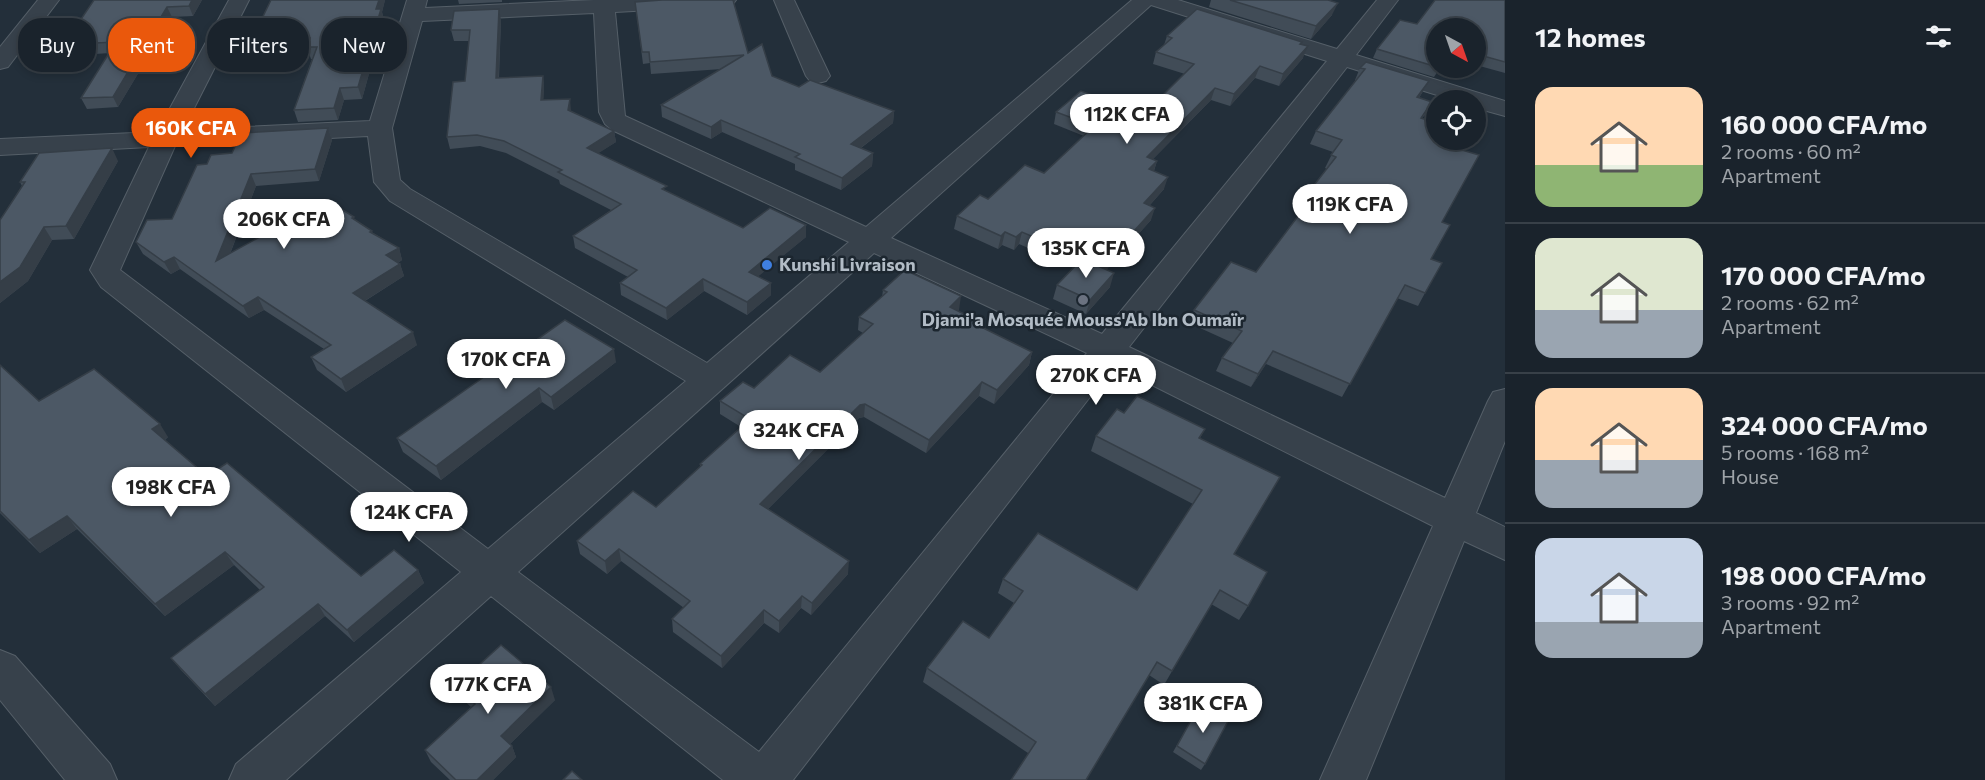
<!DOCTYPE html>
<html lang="en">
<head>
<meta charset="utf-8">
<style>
  :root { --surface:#1a232c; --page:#232b34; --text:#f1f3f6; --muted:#9fa4a9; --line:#384048; --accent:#ea580c }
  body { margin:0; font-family:Commissioner,sans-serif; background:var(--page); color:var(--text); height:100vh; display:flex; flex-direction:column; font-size:22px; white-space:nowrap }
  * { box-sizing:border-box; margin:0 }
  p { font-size:20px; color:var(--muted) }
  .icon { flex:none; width:33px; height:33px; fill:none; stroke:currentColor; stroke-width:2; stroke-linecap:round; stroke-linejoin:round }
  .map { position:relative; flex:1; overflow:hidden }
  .panel { display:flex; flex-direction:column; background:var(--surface); width:480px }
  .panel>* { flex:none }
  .guide { position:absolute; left:18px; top:18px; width:570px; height:54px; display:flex; gap:12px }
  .needle { width:39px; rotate:140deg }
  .fabs { position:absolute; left:1426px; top:18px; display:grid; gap:12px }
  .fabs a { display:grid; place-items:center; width:60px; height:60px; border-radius:50%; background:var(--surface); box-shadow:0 3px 9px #0003,0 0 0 2px var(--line); font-size:30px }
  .price { position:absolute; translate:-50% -51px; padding:0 14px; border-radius:21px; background:#fff; color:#222; font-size:20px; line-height:39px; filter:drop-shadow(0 2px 3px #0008) }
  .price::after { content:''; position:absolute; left:50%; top:36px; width:18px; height:14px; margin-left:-9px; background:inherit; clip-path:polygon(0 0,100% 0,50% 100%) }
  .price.active { background:var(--accent); color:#fff }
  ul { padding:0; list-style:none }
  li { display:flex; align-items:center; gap:18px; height:150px; padding:0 30px }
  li+li { border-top:2px solid var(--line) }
  li span { display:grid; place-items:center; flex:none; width:168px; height:120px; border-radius:18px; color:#555 }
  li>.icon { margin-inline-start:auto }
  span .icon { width:72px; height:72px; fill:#fffc; stroke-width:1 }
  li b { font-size:26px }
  h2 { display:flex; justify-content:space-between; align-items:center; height:72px; padding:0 30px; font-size:26px }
  .pill { padding:0 21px; border-radius:24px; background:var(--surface); box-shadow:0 3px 9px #0003,0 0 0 2px var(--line); font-size:21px; line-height:54px }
  .pill.active { background:var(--accent); color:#fff }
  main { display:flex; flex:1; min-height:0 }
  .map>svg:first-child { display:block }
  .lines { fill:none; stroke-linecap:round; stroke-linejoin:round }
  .minor-casing { stroke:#555f68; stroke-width:2 }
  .minor { fill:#37414b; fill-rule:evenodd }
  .wall { fill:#414c57 }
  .shaded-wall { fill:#353e47 }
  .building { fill:#4c5865; stroke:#353e47; stroke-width:1.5 }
  .shop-dot { fill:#3f7fe0; stroke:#1c262f; stroke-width:2 }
  .worship-dot { fill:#6b7280; stroke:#1c262f; stroke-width:2 }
  .labels { text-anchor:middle; stroke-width:5; stroke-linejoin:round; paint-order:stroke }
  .poi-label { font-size:18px; font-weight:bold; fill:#b2bcc6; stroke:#1c262f; text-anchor:start }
</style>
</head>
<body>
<main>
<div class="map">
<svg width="1505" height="780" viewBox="0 0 1505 780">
  <rect width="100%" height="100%" fill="#232f3a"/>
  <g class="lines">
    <defs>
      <g id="minor">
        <path d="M38,0H59L8,67L0,69V47Z"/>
        <path d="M229,0H249L183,130L370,121L407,0H427L425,8L594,0H736L733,4L726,6L615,12L625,116L866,227L1132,0H1178L1337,49L1377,0H1398L1356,55L1505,101V116L1476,108V100H1453L1347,67L1129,347L1445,498L1488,401L1493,392L1505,389V441L1476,513L1505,527V560L1464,541L1366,780H1320L1433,526L1114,366L793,780H723L491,596L286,780H229L236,764L461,572L101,287L90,270L149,147L0,155V139L157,132ZM1151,5L1327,61L1102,334L891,238ZM594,13L599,112L605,124L612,130L849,242L707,363L410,189L400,180L392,128L422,21ZM368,136L374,182L390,201L686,381L488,549L120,270L175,146ZM874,253L1087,353L759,752L518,572Z"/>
        <path d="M774,0H794L830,76L826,81L818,83L810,81L806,76Z"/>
        <path d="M0,650L15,656L110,764L117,780H65L0,700Z"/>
      </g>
    </defs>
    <!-- minor casing -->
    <use href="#minor" class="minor-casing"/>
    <!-- minor -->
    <use href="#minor" class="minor"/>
  </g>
  <!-- wall -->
  <g class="wall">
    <path d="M94,0H202L193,16L172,17L118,107L87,109L81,98L110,53L80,55L74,44L79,37L75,28Z"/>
    <path d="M271,0H385L382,12L384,20L362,99L344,100L338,120L298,122L294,110L312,59H311L308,51L287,52L284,44L260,45L255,33Z"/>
    <path d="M458,0H502V2L459,4Z"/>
    <path d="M1211,0H1328L1332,15L1311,39L1209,7Z"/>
    <path d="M1505,0V73L1476,65V28H1437V68H1440L1434,77L1373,58L1377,49L1417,24Z"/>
    <path d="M635,2L748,53L772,76L799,87L894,111L893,123L861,148L873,153L872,166L841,190L795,170V164L722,132L711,139L662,117L661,105L722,69L651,74L650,63L643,64Z"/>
    <path d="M501,20L499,78L543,76L544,87L543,100L571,111L614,131L616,142L598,153L667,192L743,228L806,237L758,276L771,295L747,315L704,291L667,320L621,295L620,283L628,277L575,248L573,236L611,210L560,184L559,180L506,153L480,146L450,149L447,137L465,81L469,41H454L451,30Z"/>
    <path d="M1167,36L1301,44L1303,58L1279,86L1255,78L1230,106L1211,100L1153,159L1157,161L1154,171L1164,189L1150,205L1151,220L1106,270L1110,287L1086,314L1053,299L1057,285L1074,268L1019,244L1014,250L1002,245L998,249L954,229L957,216L988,199L1044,173L1084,136L1054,124L1056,112L1144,114L1185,74L1153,64L1156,52L1164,45Z"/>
    <path d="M1360,68L1429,81L1419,98L1426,114L1422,118L1462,150L1431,259L1425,293L1418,306L1397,298L1342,397L1266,364L1251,387L1216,371L1222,358L1233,343L1189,323L1194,310L1256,272L1308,202L1305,201L1311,189L1327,169L1325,168L1333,152L1310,144L1316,131L1356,80H1355Z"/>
    <path d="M328,128L332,140L319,181L256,186L230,254L356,221L373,233L399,248L402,260L398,263L400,264L404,276L365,301L417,345L346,392L317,370L311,357L324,349L264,310L249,318L180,269L171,274L143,254L136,242L172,219L207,164Z"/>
    <path d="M118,161L74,239L52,240L28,281L0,303V220L22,186L20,182Z"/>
    <path d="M883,290L959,310L957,311L976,320L975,324L1032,352L1029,365L994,404L979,396L926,453L864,417L859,418L768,509L848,574L811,615L801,608L779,633L764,623L722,668L673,632L672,619L684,608L621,561L607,574L580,554L577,541L656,507L700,467V464L741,427L720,414V401L754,388L820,372L863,333L858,330L859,317L882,297Z"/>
    <path d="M565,320L616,362L554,410L542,402L441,480L403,452L397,438Z"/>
    <path d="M0,365L39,401L168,437L165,440L207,476L361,576L418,570L424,583L354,642L325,616L215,706L181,670L171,658L260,590L234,565L165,616L77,529L40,553L0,513Z"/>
    <path d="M1124,413L1205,429L1200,438L1248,606L1239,620L1211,604L1164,685L1149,675L1028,753L923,682L927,668L989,638L1014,603L998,593L1003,579L1137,590L1193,504L1091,451L1096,436Z"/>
    <path d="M456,686L555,700L510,744L512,746L516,757L493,780H450L431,762L425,750L471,707L461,698Z"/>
    <path d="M1200,704L1205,764L1201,770L1173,752Z"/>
  </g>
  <!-- shaded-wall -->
  <g class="shaded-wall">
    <path d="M192,0H202L193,16L189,6Z"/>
    <path d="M379,0H385L382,12L384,20L362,99L358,87Z"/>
    <path d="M1338,3L1332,15L1311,39L1316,26Z"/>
    <path d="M167,7L172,17L118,107L113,97Z"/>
    <path d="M499,9L501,20L498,90L496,78Z"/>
    <path d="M1308,46L1303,58L1279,86L1283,74Z"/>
    <path d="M1260,66L1255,78L1230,106L1234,94Z"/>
    <path d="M543,76L544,87L543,112L541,100Z"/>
    <path d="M1429,81L1422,93L1411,109L1417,97Z"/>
    <path d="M340,88L344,100L338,120L334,108Z"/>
    <path d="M1215,88L1211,100L1143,169L1147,157Z"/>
    <path d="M570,99L571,111L568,110Z"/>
    <path d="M894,111L893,123L850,156L851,144Z"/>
    <path d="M721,120L722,132L711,139V127Z"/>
    <path d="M328,128L332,140L319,181L315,169Z"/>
    <path d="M614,131L616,142L588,160L587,148Z"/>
    <path d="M112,148L118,161L74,239L66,226Z"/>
    <path d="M873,153L872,166L841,190L842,178Z"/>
    <path d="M1157,161L1153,173L1149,169Z"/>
    <path d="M251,174L256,186L222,274L216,261Z"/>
    <path d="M1168,177L1164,189L1140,216L1144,203Z"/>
    <path d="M1155,208L1151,220L1098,279L1102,266Z"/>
    <path d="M806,225V237L749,284V272Z"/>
    <path d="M44,227L52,240L28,281L0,303V282Z"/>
    <path d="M1005,232L1002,245L998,249L1001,236Z"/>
    <path d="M1022,232L1019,244L1014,250L1016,237Z"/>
    <path d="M399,248L402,260L390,268L386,255Z"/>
    <path d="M174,257L180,269L171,274L164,262Z"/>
    <path d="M400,264L404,276L358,305L353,293Z"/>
    <path d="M1114,273L1110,287L1086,314L1090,300Z"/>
    <path d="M703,279L704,291L667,320L666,308Z"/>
    <path d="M771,283V295L747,315V302Z"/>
    <path d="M961,296L959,310L948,321L950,307Z"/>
    <path d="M258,297L264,310L249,318L243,306Z"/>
    <path d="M413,332L417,345L346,392L341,379Z"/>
    <path d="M614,349L616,362L554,410L551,397Z"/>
    <path d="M1273,351L1266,364L1251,387L1258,374Z"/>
    <path d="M1032,352L1029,365L994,404L997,390Z"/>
    <path d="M982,382L979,396L926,453L929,440Z"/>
    <path d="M539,388L542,402L441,480L436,466Z"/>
    <path d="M865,404L864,417L859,418L760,517V504L860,405Z"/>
    <path d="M160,424L168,437L161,442L152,429Z"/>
    <path d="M67,516L77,529L40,553L29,540Z"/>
    <path d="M619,549L621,561L607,574L605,561Z"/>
    <path d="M225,552L234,565L165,616L155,604Z"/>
    <path d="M849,561L848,574L811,615L812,603Z"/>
    <path d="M418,570L424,583L354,642L347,630Z"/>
    <path d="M802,596L801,608L779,633V621Z"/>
    <path d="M318,604L325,616L215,706L205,694Z"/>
    <path d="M764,610V623L722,668L721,656Z"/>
    <path d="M551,687L555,700L506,748L501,736Z"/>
    <path d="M512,746L516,757L493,780H477Z"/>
  </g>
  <!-- building -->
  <g class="building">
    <path d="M94,0H192L189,6L167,7L113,97L81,98L116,42L74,44L86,27L75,28Z"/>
    <path d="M271,0H379L376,9H381L358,87L340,88L334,108L294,110L317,47H307L310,38L282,40L286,32L255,33Z"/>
    <path d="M662,0H733L748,53L762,44L772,76L799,87L810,80L894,111L851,144L873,153L842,178L795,157L800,154L721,120L711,127L661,105L744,55L650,62L649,52H642L635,2Z"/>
    <path d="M1230,0H1328L1338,3L1316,26Z"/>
    <path d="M1435,0H1505V62L1476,54V28H1437V67L1377,49L1400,20L1417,24Z"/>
    <path d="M499,9L496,78L543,76L541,100L570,99L568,110L614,131L587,148L667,186L662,189L743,228L770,208L806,225L749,272L771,283L747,302L703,279L666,308L620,283L637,270L573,236L621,204L558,172L562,170L504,141L477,135L447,137L453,82L465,81L470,30H451L454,11Z"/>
    <path d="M1197,9L1302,42L1300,44L1308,46L1283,74L1260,66L1234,94L1215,88L1147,157L1157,161L1149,169L1168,177L1144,203L1155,208L1102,266L1022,232L1016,237L1005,232L1001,236L957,216L980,195L988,199L1025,165L1044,173L1094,126L1056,112L1081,91L1144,114L1194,64L1156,52L1172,38L1167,36Z"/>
    <path d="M1366,62L1429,81L1417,97L1432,102L1421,118L1437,123V140H1468L1462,150L1479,155L1442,222L1450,225L1431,259L1442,263L1425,293L1405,285L1350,384L1273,351L1258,374L1222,358L1242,331L1194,310L1231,262L1256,272L1317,191L1311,189L1336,157L1331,155L1342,140L1316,131L1365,69L1360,68Z"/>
    <path d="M328,128L315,169L251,174L216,261L327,200L354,217L352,218L372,231L370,232L399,248L386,255L400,264L353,293L413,332L341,379L311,357L331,345L258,297L243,306L174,257L164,262L136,242L147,220L172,219L197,165L207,164L211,155L232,153L241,133Z"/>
    <path d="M112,148L66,226L44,227L20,267L0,282V220L25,182H20L39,153Z"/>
    <path d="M1082,259L1114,273L1090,300L1057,285Z"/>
    <path d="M905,270L961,296L950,307L976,320L973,323L1032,352L997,390L982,382L929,440L865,404L860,405L760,504L849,561L812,603L802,596L779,621L764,610L721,656L672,619L690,601L619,549L605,561L577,541L633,491L656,507L702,465L700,464L750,419L720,401L743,382L754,388L790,355L820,372L873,324L859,317L887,292L883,290Z"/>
    <path d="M565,320L614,349L551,397L539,388L436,466L397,438Z"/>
    <path d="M0,365L39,401L94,369L160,424L152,429L207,476L227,463L361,576L394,550L418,570L347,630L318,604L205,694L171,658L264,587L225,552L155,604L67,516L29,540L0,511Z"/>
    <path d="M1137,396L1205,429L1199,438L1280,477L1234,554L1267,572L1248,606L1220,590L1172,671L1157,662L1086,780H1011L1036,742L927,668L963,621L989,638L1023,591L1003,579L1038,533L1137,590L1202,490L1096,436L1117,409L1124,413Z"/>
    <path d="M501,645L551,687L501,736L512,746L477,780H456L425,750L475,704L456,686Z"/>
    <path d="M1200,704L1228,721L1205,764L1177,746Z"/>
    <path d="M572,771L582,780H563Z"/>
  </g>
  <!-- markers -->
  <circle class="shop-dot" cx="767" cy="265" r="6"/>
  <circle class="worship-dot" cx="1083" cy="300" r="6"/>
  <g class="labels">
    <!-- poi labels -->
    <g class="poi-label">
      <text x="779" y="271">Kunshi Livraison</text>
      <text x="1083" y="326" text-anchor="middle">Djami'a Mosquée Mouss'Ab Ibn Oumaïr</text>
    </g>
  </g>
</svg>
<div class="fabs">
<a><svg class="needle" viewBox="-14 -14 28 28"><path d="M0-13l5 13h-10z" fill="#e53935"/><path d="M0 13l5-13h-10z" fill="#9fa4a9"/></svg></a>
<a><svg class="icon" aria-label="locate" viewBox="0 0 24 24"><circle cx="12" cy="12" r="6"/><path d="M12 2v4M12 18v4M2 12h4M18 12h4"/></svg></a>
</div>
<b class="price" style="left:1127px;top:145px">112K CFA</b>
<b class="price active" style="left:191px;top:159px">160K CFA</b>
<b class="price" style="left:1350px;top:235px">119K CFA</b>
<b class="price" style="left:284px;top:250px">206K CFA</b>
<b class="price" style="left:1086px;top:279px">135K CFA</b>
<b class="price" style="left:506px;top:390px">170K CFA</b>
<b class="price" style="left:1096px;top:406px">270K CFA</b>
<b class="price" style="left:799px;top:461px">324K CFA</b>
<b class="price" style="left:171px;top:518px">198K CFA</b>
<b class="price" style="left:409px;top:543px">124K CFA</b>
<b class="price" style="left:488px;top:715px">177K CFA</b>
<b class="price" style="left:1203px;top:734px">381K CFA</b>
<div class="guide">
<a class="pill">Buy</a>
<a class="pill active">Rent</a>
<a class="pill">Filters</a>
<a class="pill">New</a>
</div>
</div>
<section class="panel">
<h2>12 homes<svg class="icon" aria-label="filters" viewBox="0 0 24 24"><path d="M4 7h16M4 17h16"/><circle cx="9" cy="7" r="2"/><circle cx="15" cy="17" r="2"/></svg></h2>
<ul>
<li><span style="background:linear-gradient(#ffd9b3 65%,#8fb573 0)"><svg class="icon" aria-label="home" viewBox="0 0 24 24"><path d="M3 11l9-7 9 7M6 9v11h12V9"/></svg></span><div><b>160 000 CFA/mo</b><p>2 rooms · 60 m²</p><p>Apartment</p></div></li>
<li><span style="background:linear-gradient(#dfe7d0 60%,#9aa5b1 0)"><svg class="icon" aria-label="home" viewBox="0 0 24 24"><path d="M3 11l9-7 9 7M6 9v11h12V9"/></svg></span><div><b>170 000 CFA/mo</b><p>2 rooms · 62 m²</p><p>Apartment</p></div></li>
<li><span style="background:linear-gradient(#ffd9b3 60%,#9aa5b1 0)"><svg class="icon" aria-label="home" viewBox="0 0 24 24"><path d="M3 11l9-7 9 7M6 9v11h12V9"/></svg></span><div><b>324 000 CFA/mo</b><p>5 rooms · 168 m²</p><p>House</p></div></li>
<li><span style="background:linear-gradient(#c9d6e8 70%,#9aa5b1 0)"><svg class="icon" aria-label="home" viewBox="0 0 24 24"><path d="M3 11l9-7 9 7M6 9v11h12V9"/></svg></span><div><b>198 000 CFA/mo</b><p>3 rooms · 92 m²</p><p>Apartment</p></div></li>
</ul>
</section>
</main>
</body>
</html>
